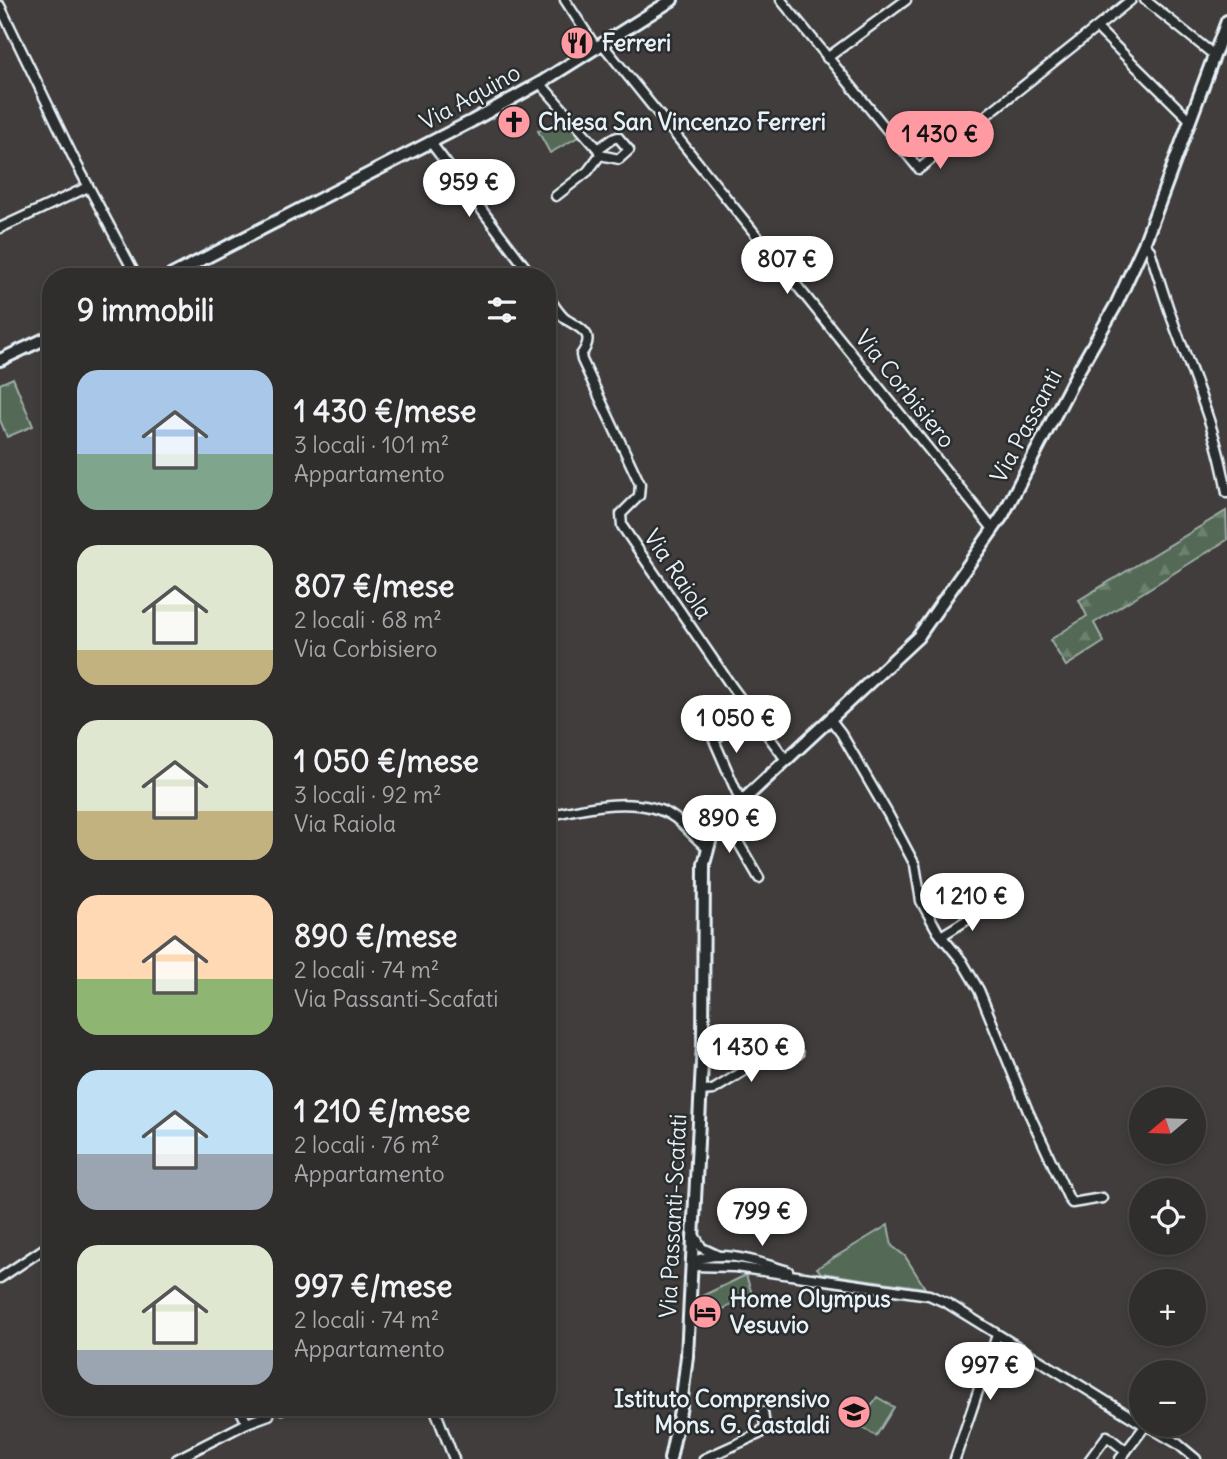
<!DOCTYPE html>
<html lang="it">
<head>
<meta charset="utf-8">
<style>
  :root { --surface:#302e2d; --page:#3c3a39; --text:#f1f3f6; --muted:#a8a8aa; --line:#4b4a49; --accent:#ff9aa2 }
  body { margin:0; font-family:Delius,sans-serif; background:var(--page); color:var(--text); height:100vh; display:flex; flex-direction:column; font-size:26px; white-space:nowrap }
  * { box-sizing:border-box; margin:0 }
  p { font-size:23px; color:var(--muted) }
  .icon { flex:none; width:38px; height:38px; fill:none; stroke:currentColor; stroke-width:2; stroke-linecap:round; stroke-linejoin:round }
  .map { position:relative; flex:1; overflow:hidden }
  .details { position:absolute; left:42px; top:268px; width:514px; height:1148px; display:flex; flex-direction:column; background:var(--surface); border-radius:28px; box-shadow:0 4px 10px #0003,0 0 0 2px var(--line) }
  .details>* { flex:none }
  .needle { width:46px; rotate:251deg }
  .controls { position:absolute; left:1129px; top:1087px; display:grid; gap:14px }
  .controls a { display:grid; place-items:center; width:77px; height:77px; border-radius:50%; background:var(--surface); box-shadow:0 4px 10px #0003,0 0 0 2px var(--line); font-size:35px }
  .price { position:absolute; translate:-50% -60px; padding:0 16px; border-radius:24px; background:#fff; color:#222; font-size:23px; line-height:46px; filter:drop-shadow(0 2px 4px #0008) }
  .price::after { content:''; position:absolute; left:50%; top:42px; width:21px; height:16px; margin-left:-10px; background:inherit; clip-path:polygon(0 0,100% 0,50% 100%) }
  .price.on { background:var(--accent); color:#111 }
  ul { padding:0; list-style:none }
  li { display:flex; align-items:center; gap:21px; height:175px; padding:0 35px }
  li span { display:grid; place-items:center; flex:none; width:196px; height:140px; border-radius:21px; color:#555 }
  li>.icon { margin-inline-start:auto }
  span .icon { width:84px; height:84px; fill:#fffc; stroke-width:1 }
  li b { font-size:30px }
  h2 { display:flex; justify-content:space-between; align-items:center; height:84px; padding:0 35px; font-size:30px }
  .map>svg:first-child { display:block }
  .green { fill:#556b57; stroke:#9eaea8; stroke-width:2 }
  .forest { fill:url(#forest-firs); stroke:#9eaea8; stroke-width:2 }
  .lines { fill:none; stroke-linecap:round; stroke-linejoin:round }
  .street-casing { stroke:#e8f1f8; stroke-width:13 }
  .secondary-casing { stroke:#e8f1f8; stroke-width:16 }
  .street { stroke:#2a2d2e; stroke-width:8 }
  .secondary { stroke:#2a2d2e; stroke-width:10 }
  .labels { text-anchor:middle; stroke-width:5; stroke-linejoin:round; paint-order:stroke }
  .poi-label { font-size:23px; font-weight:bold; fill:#e8f1f8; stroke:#2a2d2e; text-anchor:start }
  .street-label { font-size:23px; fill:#e8f1f8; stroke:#2a2d2e }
</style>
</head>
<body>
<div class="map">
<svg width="1227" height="1459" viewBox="0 0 1227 1459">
  <defs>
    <pattern id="forest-firs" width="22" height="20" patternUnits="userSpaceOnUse" patternTransform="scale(1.75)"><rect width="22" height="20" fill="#556b57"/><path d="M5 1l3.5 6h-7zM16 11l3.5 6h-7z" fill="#6d8170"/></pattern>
  </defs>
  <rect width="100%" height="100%" fill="#403d3c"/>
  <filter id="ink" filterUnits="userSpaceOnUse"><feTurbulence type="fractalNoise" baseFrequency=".0143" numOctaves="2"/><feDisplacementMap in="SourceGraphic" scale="14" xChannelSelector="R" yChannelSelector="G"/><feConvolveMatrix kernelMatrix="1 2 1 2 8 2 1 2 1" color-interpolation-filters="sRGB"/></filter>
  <g filter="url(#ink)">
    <!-- green -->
    <g class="green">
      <path d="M566,116L580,136L550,153L538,131Z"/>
      <path d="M13,378L33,426L7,437L0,420V384Z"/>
      <path d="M888,1225L892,1246L905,1256L925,1288L821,1273L817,1268Z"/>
      <path d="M746,1275L752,1294L697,1323L698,1298Z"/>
      <path d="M877,1397L894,1407L876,1436L859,1425Z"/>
    </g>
    <!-- forest -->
    <path class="forest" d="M1226,511L1227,540L1094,623L1104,642L1066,666L1050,640L1087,616L1079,600Z"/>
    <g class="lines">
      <defs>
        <g id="street">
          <path d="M565,0L597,49"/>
          <path d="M781,0L919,169L1131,0"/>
          <path d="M1145,0L1214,55"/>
          <path d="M0,6L75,161L136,276"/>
          <path d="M1101,32L1189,119"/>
          <path d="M603,45L993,529"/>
          <path d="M827,58L906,0"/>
          <path d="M540,83L598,149L600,155L588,171L556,196"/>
          <path d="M431,143L532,276"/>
          <path d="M598,149L612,139L618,137L629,150L619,159L600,155"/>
          <path d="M0,228L88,187"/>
          <path d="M1144,244L1150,250C1160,283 1170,316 1183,348C1201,396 1219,442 1227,493"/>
          <path d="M548,297C553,303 560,316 567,320C583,330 596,334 581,355L582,360L640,484L639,496L621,514L622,526L732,687L787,761"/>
          <path d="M831,720L841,733L888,814L915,865L921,901L938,932L962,961L979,990L1028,1111L1069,1199L1072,1203L1102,1198"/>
          <path d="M741,802L714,740L750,712"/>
          <path d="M548,816C585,807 641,794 675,818C686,827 696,839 707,848"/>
          <path d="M724,818L759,878"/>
          <path d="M941,936L988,907"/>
          <path d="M701,1091L713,1090L765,1058C779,1054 784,1061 798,1054"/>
          <path d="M693,1233L702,1248L719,1256"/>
          <path d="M692,1262C723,1248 757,1262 788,1271"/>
          <path d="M691,1266L735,1267L929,1295L947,1303L1141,1423"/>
          <path d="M0,1278L51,1244"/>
          <path d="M434,1407L454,1459"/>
          <path d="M282,1409L286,1407"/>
          <path d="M247,1423L269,1415"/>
          <path d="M1144,1424L1178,1444L1196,1459"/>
          <path d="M177,1459L247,1423L239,1407"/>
          <path d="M704,1459L759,1434L765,1426L763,1412"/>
          <path d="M955,1459L997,1335"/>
          <path d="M1090,1459L1107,1436L1126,1451"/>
          <path d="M1120,1459L1146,1425"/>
        </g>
        <g id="secondary">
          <path d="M170,276L472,121L540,83L672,0"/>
          <path d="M0,360L51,336"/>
          <path d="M670,1459L681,1406L687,1356L703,1044L704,864L711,838L724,818L918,637L1003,515L1076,375L1116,305L1144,244L1227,21"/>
        </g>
      </defs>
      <!-- street casing -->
      <use href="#street" class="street-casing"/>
      <!-- secondary casing -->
      <use href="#secondary" class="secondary-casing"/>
      <!-- street -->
      <use href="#street" class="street"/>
      <!-- secondary -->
      <use href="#secondary" class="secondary"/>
    </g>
  </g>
  <!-- icons -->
  <defs>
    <symbol id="restaurant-disc" viewBox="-11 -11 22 22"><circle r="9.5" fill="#ff9aa2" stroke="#2a2d2e"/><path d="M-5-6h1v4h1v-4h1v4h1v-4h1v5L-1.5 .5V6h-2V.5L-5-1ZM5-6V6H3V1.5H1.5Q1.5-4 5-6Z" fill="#111"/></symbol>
    <symbol id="church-disc" viewBox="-11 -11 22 22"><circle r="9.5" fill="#ff9aa2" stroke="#2a2d2e"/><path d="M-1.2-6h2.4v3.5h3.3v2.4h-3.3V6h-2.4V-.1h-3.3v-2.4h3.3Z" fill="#111"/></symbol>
    <symbol id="hotel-disc" viewBox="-11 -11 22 22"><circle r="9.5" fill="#ff9aa2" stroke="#2a2d2e"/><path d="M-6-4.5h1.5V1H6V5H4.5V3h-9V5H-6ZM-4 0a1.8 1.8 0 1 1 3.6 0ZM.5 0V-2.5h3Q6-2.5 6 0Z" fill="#111"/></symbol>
    <symbol id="school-disc" viewBox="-11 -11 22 22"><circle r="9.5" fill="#ff9aa2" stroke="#2a2d2e"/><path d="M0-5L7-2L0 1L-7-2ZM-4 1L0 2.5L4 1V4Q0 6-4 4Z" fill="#111"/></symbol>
  </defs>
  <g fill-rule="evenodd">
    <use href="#restaurant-disc" x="558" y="24" width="38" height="38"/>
    <use href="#church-disc" x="495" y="103" width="38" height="38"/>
    <use href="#hotel-disc" x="686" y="1293" width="38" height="38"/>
    <use href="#school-disc" x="835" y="1393" width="38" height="38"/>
  </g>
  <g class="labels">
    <!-- poi labels -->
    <g class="poi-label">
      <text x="602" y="51">Ferreri</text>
      <text x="538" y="130">Chiesa San Vincenzo Ferreri</text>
      <text x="730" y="1307">Home Olympus<tspan x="730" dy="26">Vesuvio</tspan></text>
      <text x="830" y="1407" text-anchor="end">Istituto Comprensivo<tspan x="830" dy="26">Mons. G. Castaldi</tspan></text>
    </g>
    <!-- street labels -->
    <g class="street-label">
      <text transform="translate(470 97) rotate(-29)" y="8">Via Aquino</text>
      <text transform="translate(905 389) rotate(51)" y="8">Via Corbisiero</text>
      <text transform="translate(1026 426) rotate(-62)" y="8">Via Passanti</text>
      <text transform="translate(678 574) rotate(56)" y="8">Via Raiola</text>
      <text transform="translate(673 1216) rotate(-87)" y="8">Via Passanti-Scafati</text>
    </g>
  </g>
</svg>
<div class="controls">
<a><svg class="needle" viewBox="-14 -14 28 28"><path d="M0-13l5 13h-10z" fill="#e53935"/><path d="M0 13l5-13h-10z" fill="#a8a8aa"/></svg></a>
<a><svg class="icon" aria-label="locate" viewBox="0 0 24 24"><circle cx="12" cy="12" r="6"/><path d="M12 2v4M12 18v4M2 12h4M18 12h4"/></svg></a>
<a>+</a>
<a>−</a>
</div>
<b class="price on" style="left:940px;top:171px">1 430 €</b>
<b class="price" style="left:469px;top:219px">959 €</b>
<b class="price" style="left:787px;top:296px">807 €</b>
<b class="price" style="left:736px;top:755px">1 050 €</b>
<b class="price" style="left:729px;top:855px">890 €</b>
<b class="price" style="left:972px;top:933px">1 210 €</b>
<b class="price" style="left:751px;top:1084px">1 430 €</b>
<b class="price" style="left:762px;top:1248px">799 €</b>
<b class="price" style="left:990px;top:1402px">997 €</b>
<section class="details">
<h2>9 immobili<svg class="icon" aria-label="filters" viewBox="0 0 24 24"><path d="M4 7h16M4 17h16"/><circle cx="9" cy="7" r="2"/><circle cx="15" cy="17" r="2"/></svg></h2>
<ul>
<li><span style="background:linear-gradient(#a9c7e8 60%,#7fa58c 0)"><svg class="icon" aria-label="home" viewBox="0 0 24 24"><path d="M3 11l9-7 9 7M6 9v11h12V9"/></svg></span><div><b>1 430 €/mese</b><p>3 locali · 101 m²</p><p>Appartamento</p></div></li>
<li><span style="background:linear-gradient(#dfe7d0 75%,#c2b280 0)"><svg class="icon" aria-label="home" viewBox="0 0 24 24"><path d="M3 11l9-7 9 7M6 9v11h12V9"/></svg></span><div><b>807 €/mese</b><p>2 locali · 68 m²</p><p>Via Corbisiero</p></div></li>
<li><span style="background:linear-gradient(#dfe7d0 65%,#c2b280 0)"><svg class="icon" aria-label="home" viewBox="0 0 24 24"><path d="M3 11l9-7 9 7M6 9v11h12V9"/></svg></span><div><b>1 050 €/mese</b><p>3 locali · 92 m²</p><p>Via Raiola</p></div></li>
<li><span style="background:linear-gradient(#ffd9b3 60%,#8fb573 0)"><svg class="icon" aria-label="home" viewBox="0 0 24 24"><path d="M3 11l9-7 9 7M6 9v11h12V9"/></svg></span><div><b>890 €/mese</b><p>2 locali · 74 m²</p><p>Via Passanti-Scafati</p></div></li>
<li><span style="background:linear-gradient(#bfe0f5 60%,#9aa5b1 0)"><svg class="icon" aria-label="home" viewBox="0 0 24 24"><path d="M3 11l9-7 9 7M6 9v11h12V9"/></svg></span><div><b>1 210 €/mese</b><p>2 locali · 76 m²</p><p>Appartamento</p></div></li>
<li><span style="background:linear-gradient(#dfe7d0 75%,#9aa5b1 0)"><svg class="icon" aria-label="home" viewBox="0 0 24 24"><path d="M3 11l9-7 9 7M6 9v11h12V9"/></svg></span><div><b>997 €/mese</b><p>2 locali · 74 m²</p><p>Appartamento</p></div></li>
</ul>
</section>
</div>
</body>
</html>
